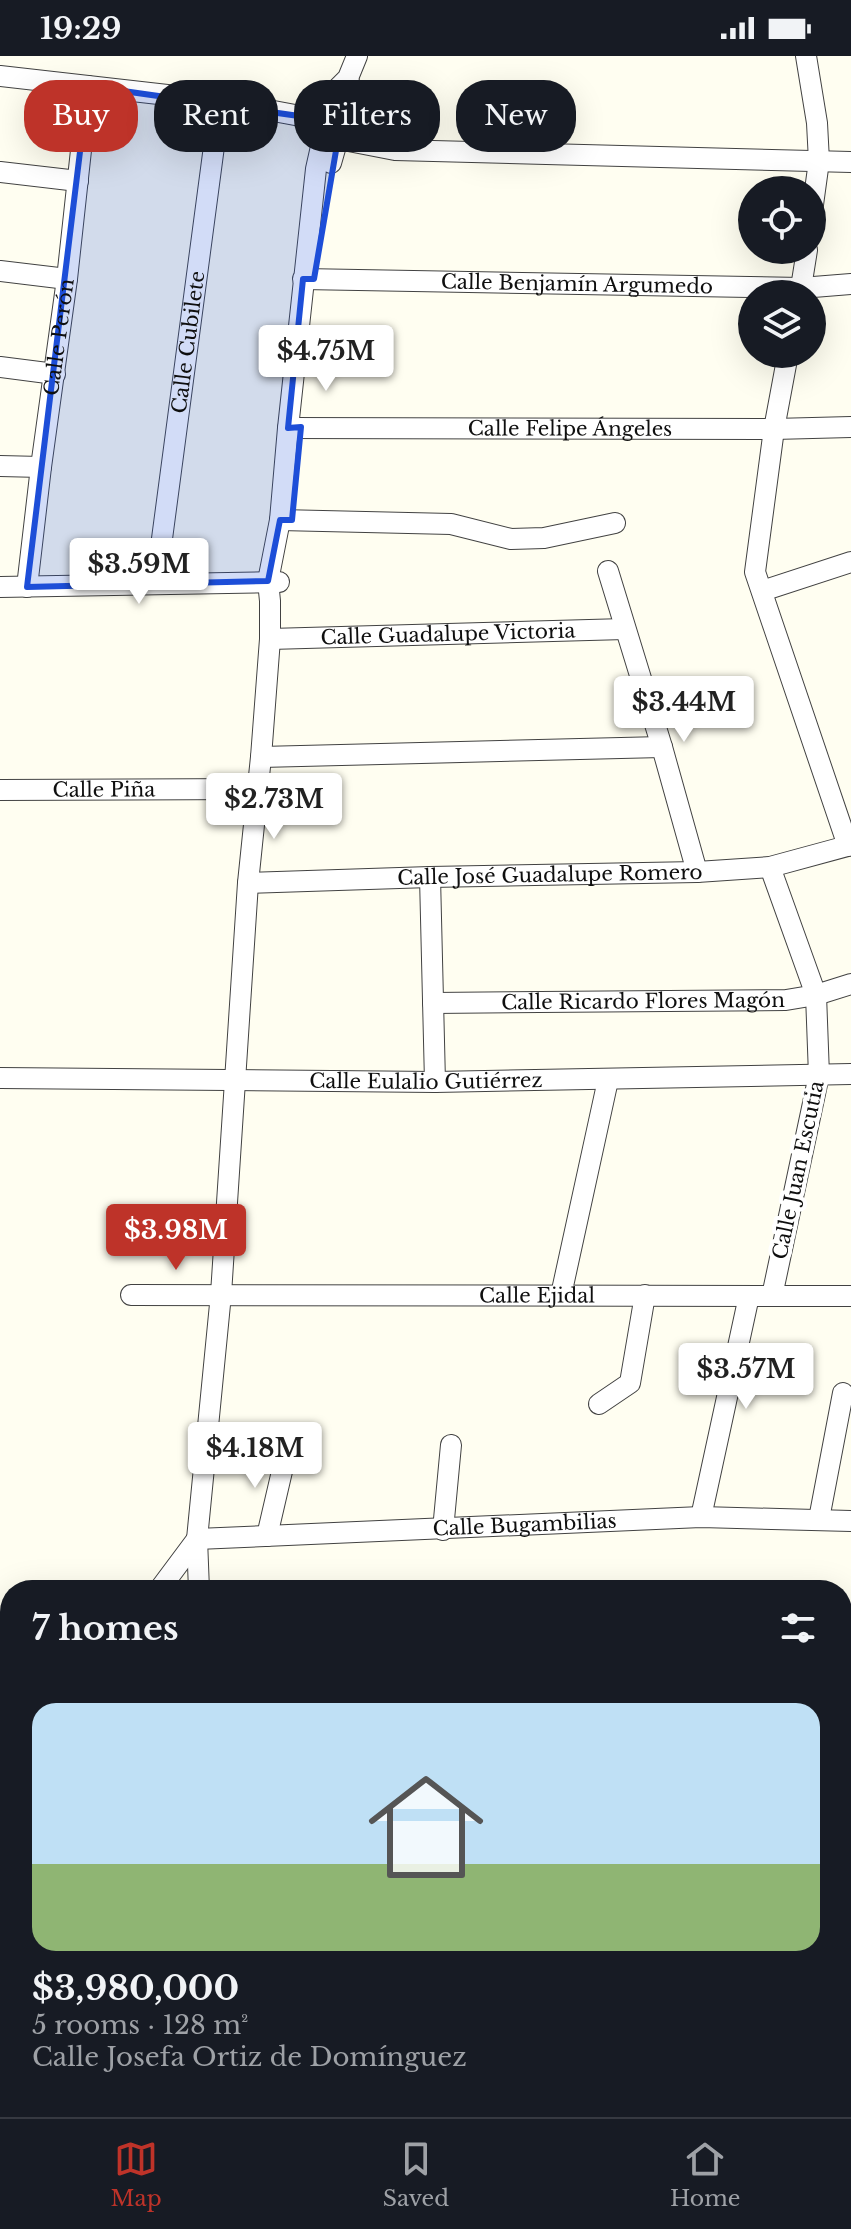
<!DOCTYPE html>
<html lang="en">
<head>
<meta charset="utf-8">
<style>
  :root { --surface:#171b24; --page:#20242c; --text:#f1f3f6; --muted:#9ea1a6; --line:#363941; --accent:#be3329 }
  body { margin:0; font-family:"Libre Baskerville",serif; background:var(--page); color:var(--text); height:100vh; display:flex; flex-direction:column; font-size:30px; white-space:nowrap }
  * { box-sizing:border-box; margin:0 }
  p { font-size:26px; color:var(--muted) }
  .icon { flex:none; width:44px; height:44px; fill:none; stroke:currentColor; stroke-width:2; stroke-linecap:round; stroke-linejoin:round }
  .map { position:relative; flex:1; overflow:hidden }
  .sheet { position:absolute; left:0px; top:1524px; width:852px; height:538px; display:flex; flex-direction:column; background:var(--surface); border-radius:32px 32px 0 0; box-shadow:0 8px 32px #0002 }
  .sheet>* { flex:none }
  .top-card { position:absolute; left:24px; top:24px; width:804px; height:72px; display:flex; gap:16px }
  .fabs { position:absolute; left:738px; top:120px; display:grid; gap:16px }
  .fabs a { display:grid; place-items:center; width:88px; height:88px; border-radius:50%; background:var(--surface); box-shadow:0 8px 32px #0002; font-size:40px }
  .price { position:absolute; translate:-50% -68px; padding:0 18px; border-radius:8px; background:#fff; color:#222; font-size:26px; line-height:52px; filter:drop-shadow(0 2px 4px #0008) }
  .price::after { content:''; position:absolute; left:50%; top:48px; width:24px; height:18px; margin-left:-12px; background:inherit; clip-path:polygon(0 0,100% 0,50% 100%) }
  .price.on { background:var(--accent); color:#fff }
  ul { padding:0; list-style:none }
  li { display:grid; align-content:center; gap:16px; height:424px; padding:0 32px }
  li span { display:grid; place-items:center; height:248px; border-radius:24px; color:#555 }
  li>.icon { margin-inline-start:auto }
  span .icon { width:144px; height:144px; fill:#fffc; stroke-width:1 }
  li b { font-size:34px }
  h2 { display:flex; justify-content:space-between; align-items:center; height:96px; padding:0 32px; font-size:34px }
  .chip { padding:0 28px; border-radius:32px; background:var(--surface); box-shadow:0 8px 32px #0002; font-size:28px; line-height:72px }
  .chip.on { background:var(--accent); color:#fff }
  .status { display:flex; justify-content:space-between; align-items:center; height:56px; padding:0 40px; background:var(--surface); direction:ltr }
  .status svg { height:22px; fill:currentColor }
  .tabs { display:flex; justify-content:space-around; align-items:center; height:112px; border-top:2px solid var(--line); background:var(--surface); font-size:22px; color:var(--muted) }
  .tabs a { display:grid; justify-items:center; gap:4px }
  .tabs .on { color:var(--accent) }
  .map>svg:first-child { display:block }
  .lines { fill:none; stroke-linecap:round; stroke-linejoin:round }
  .minor-casing { stroke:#424242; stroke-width:22 }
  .minor { stroke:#fff; stroke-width:20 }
  .marked { fill:#1d4ed8; fill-opacity:0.2; stroke:#1d4ed8; stroke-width:6; stroke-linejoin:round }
  .labels { text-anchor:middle; stroke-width:8; stroke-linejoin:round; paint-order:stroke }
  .street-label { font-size:20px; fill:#0f0f0f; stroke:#fff }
</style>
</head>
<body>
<div class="status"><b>19:29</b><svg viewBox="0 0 49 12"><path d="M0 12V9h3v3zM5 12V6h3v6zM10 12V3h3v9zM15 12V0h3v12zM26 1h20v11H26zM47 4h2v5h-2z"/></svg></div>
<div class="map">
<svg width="851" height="2061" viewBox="0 0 851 2061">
  <rect width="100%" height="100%" fill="#fffef1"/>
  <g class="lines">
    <defs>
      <g id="minor">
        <path d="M806,0L817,67L819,105L812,156"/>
        <path d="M0,20L220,45L338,67"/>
        <path d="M328,81L395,94L851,106"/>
        <path d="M331,107L351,37L349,26"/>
        <path d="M0,116L78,125"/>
        <path d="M0,215L67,223"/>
        <path id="s1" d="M303,223L801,232L851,228"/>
        <path d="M800,238L807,194"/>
        <path d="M788,298L774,373L755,516L848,790"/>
        <path d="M0,311L55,318"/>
        <path id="s2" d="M288,372L774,373L851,371"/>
        <path d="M0,410L41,411"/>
        <path d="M280,464L451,468L511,483L544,482L615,467"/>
        <path d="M608,515L662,691L697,816"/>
        <path id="s3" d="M156,528L220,45"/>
        <path d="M0,531L279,526"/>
        <path id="s4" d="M27,531L41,411L67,223L88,30"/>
        <path d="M762,535L851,506"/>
        <path id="s5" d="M270,583L625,573"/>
        <path d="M261,701L662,691"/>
        <path id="s6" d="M0,734L258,733"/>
        <path d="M770,811L816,939L819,1019L772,1240"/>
        <path d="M430,821L435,1026"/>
        <path id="s7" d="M248,827L430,821L697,816L770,811L851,789"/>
        <path id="s8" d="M433,947L786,944L816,939L851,928"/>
        <path id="s9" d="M0,1022L435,1026L851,1018"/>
        <path id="s10" d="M131,1239L851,1240"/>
        <path d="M561,1239L608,1024"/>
        <path d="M599,1348L630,1327L645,1239"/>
        <path d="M701,1461L749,1240"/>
        <path d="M819,1463L843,1337"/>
        <path d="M443,1474L451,1389"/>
        <path d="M267,1480L286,1398"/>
        <path id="s11" d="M197,1483L701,1461L851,1465"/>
        <path d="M159,1534L197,1483"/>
        <path d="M199,1534L197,1483L221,1238L248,827L261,701L270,583V545L268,525L280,464L288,372L316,113L327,64L338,32L348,22L357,0"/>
        <path d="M0,1749L10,1736"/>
        <path d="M0,1935L10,1939"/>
        <path d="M842,2003L851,2002"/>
        <path d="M159,2052L160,2061"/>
        <path d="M294,2052L393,2061"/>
        <path d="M51,2061L52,2052"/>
        <path d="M535,2061L536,2052"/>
      </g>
    </defs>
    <!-- minor casing -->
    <use href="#minor" class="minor-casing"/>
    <!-- minor -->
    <use href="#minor" class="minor"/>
  </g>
  <!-- marked area -->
  <path class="marked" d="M88,30L327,64L324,80L338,83L314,223H303L288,372L301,371L292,464H280L268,525L27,531Z"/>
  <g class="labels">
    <!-- street labels -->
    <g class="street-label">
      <text dy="7" stroke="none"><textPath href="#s1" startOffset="274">Calle Benjamín Argumedo</textPath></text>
      <text dy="7" stroke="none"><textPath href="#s4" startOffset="252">Calle Perón</textPath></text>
      <text dy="7" stroke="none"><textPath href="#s3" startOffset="244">Calle Cubilete</textPath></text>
      <text dy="7" stroke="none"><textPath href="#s2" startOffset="282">Calle Felipe Ángeles</textPath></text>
      <text dy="7" stroke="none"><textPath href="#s5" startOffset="178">Calle Guadalupe Victoria</textPath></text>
      <text dy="7" stroke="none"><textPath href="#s6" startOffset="104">Calle Piña</textPath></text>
      <text dy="7" stroke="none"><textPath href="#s7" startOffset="302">Calle José Guadalupe Romero</textPath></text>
      <text dy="7" stroke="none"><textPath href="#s8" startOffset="210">Calle Ricardo Flores Magón</textPath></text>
      <text dy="7" stroke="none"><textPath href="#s9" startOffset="426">Calle Eulalio Gutiérrez</textPath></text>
      <text transform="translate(798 1114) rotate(-78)" y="7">Calle Juan Escutia</text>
      <text dy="7" stroke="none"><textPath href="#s10" startOffset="406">Calle Ejidal</textPath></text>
      <text dy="7" stroke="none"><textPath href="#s11" startOffset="328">Calle Bugambilias</textPath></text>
    </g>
  </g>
</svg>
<div class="fabs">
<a><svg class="icon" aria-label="locate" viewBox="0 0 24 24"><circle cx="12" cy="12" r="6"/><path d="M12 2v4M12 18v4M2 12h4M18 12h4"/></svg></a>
<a><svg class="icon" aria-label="layers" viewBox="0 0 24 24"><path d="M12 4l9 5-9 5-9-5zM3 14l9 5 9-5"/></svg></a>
</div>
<b class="price" style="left:326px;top:337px">$4.75M</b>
<b class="price" style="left:139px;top:550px">$3.59M</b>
<b class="price" style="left:684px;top:688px">$3.44M</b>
<b class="price" style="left:274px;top:785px">$2.73M</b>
<b class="price on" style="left:176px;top:1216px">$3.98M</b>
<b class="price" style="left:746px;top:1355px">$3.57M</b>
<b class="price" style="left:255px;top:1434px">$4.18M</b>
<div class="top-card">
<a class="chip on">Buy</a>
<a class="chip">Rent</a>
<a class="chip">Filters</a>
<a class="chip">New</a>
</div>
<section class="sheet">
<h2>7 homes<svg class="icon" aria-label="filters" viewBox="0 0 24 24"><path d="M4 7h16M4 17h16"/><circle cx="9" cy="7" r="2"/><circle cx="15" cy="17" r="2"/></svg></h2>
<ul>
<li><span style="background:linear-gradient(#bfe0f5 65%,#8fb573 0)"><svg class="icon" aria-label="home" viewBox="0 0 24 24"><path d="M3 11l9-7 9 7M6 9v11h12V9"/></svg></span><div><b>$3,980,000</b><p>5 rooms · 128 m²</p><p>Calle Josefa Ortiz de Domínguez</p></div></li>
</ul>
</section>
</div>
<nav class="tabs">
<a class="on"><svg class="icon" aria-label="map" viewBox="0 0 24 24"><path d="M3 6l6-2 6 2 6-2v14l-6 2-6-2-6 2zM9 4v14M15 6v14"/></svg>Map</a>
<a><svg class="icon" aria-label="saved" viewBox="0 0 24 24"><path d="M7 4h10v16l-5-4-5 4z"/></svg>Saved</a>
<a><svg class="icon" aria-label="home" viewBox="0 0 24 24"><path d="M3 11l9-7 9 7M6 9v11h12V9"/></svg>Home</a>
</nav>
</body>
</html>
